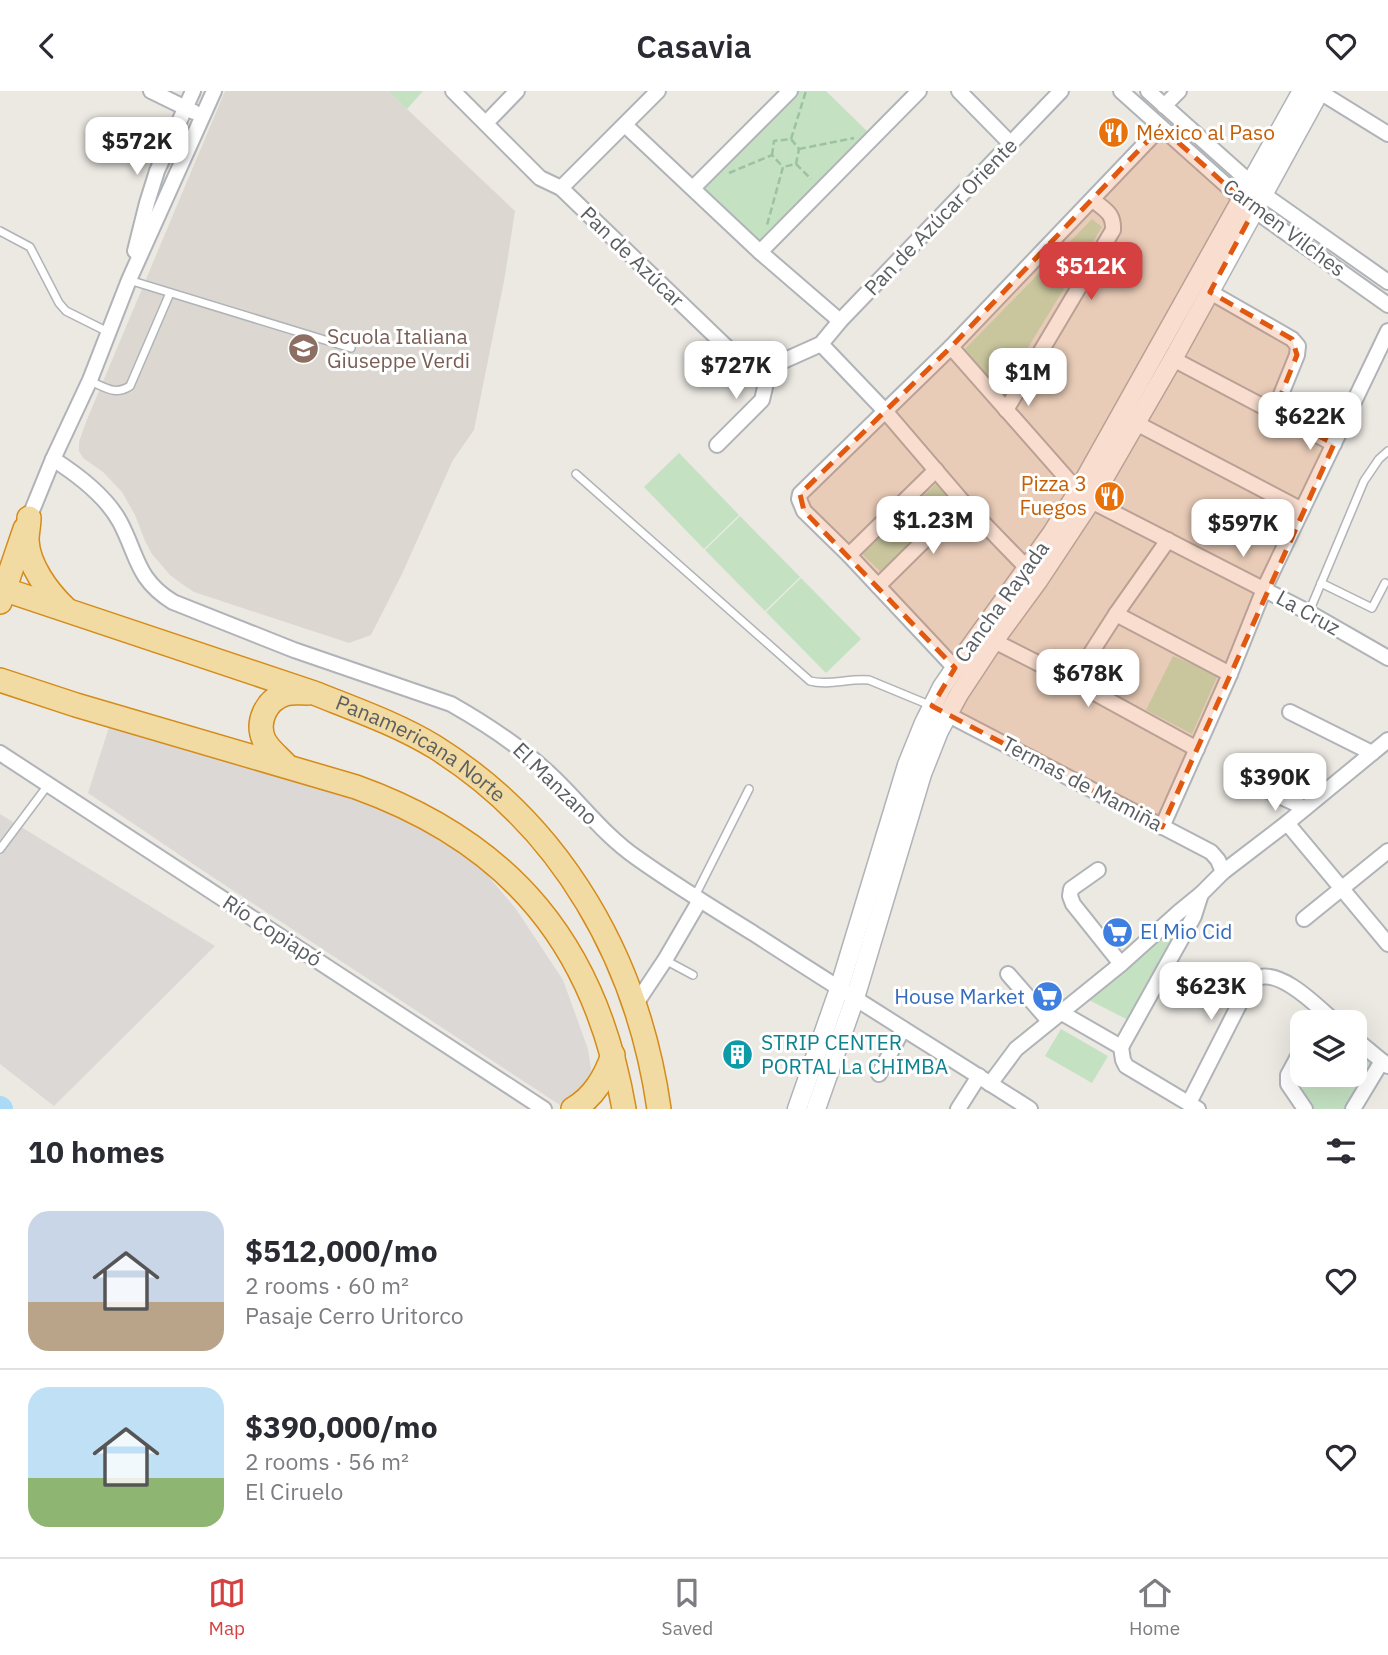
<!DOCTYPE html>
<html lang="en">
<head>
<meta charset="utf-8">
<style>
  :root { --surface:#fff; --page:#f7f7f7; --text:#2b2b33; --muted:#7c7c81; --line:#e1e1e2; --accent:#d54041 }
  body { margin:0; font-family:"IBM Plex Sans",sans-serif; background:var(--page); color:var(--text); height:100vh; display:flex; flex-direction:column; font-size:26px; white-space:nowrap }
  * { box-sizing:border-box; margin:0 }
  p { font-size:23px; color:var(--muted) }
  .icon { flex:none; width:38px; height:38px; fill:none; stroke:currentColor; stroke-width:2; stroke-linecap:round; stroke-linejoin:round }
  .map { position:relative; height:1018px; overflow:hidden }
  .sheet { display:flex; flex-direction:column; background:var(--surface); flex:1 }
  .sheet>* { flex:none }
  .tools { position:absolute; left:1290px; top:919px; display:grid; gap:14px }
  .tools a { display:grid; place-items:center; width:77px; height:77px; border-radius:14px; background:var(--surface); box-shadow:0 7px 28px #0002; font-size:35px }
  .price { position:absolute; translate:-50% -60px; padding:0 16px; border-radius:14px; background:#fff; color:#222; font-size:23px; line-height:46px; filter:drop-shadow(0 2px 4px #0008) }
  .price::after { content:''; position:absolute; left:50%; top:42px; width:21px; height:16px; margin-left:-10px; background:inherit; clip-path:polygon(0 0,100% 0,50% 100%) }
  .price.current { background:var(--accent); color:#fff }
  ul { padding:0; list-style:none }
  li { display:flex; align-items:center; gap:21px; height:175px; padding:0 28px }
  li+li { border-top:2px solid var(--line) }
  li span { display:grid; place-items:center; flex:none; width:196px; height:140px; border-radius:21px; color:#555 }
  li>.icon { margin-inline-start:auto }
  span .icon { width:84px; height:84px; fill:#fffc; stroke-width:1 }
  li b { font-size:30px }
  h2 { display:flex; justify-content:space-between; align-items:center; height:84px; padding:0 28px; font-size:30px }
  header { display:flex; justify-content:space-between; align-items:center; height:91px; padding:0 28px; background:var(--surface); font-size:32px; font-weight:600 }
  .tab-bar { display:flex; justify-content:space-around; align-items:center; height:98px; border-top:2px solid var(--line); background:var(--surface); font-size:19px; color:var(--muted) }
  .tab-bar a { display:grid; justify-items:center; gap:4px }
  .tab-bar .current { color:var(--accent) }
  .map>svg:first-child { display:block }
  .industrial { fill:#dbd8d5 }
  .education { fill:#dcd8d1 }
  .green { fill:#c4e1c2 }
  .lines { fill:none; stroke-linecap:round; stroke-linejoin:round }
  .river { stroke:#aadaf5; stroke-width:24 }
  .service-casing { stroke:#b0b3b7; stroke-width:10 }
  .minor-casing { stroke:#b0b3b7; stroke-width:18 }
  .tertiary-casing { stroke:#b0b3b7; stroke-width:21 }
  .trunk-casing { stroke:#d58b1a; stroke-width:26 }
  .path { stroke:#9cc1a3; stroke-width:2.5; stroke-dasharray:7 3.5; stroke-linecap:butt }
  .service { stroke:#fff; stroke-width:7 }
  .minor { stroke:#fff; stroke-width:14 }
  .tertiary { stroke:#fff; stroke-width:18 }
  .trunk { stroke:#f2dba2; stroke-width:23 }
  .marked { fill:#e15910; fill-opacity:0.2; stroke:#e15910; stroke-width:5; stroke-dasharray:14 9; stroke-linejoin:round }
  .labels { text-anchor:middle; stroke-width:6; stroke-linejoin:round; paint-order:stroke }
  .food-label { font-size:21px; fill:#c56008; stroke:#fff; text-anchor:start }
  .street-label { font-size:21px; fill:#5b5f62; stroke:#fff }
  .education-label { font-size:21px; fill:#785e54; stroke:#fff; text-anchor:start }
  .shop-label { font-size:21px; fill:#366cbe; stroke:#fff; text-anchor:start }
  .culture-label { font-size:21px; fill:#0d838f; stroke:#fff; text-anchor:start }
</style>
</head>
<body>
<header><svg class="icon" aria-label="back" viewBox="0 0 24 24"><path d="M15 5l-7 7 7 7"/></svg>Casavia<svg class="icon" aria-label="heart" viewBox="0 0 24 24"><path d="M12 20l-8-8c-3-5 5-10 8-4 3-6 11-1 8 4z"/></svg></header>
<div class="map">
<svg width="1388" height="1018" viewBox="0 0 1388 1018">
  <rect width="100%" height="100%" fill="#ece9e3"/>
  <!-- industrial -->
  <g class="industrial">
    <path d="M110,633L376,711L478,773L516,818L563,889L588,958L597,1018H566L196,775L88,702Z"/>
    <path d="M0,723L215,855L54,1015L0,973Z"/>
  </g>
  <!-- education -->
  <path class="education" d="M225,0H388L515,120L505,185L474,339L453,369L402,483L371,544L349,552L194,501L182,493L170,484L152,463L145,450L135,424L122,401L103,381L83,367L79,360V351L86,331Z"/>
  <!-- green -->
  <g class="green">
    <path d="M388,0H423L407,18Z"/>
    <path d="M799,0H826L869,42L760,152L701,97Z"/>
    <path d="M1092,128L1102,136L1000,302L963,260Z"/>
    <path d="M679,362L739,424L704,458L644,396Z"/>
    <path d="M936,393L953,412L880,480L861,462Z"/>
    <path d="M740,425L800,486L765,520L705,459Z"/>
    <path d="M801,487L861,548L826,582L766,521Z"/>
    <path d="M1173,565L1218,584L1192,643L1146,619Z"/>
    <path d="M1177,827L1183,830L1128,929L1085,907Z"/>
    <path d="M1061,938L1108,965L1092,992L1045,965Z"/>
    <path d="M1355,951L1379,970L1349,1018H1308L1292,984L1302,964V984H1354Z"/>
  </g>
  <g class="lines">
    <!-- river -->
    <path class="river" d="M0,1017L1,1018"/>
    <defs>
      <g id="service">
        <path d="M0,140L30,156L59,212L66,220L108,241"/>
        <path d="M129,189L351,257"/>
        <path d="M90,290C105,296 115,305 130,295L170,202"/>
        <path d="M576,383L810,590C829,595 849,587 869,589L932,615"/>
        <path d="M1321,492L1372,517L1385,492"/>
        <path d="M1309,521L1364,390L1379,368L1388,360"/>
        <path d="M0,758L48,694"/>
        <path d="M695,805L749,698"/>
        <path d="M665,869L693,884"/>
      </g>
      <g id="minor">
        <path d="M151,0L194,21"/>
        <path d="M453,0L540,87L561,97L739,268L753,273H768L783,270L821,253L840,230L1061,0"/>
        <path d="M959,0L1011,53"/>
        <path d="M1121,0L1254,119L1388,214"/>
        <path d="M1148,0L1263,103L1388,191"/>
        <path d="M1320,1L1388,43"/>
        <path d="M1164,15L1179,0"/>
        <path d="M486,32L517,0"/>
        <path d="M625,34L760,161L840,230"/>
        <path d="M561,97L658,0"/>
        <path d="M693,97L790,0"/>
        <path d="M135,160L147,112L157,80L193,0"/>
        <path d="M760,161L919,0"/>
        <path d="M1210,201L1292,248L1298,255L1297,264L1274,321"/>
        <path d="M821,253L886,321L963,411L1027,477"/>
        <path d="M951,256L1078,400L1091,410L1308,521L1388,567"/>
        <path d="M1173,268L1334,353"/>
        <path d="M1006,319L1113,139C1114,122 1105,119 1093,109"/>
        <path d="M1136,332L1302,419"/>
        <path d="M717,354L762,309L766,292L768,273"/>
        <path d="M53,368C78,384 106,405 120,431C138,465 136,488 173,511L294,559L451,613C488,634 523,657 554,687C582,714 605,745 637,767C675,794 714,818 753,842C845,902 938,959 1030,1018"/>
        <path d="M29,427L53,368L90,289L129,189L214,0"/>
        <path d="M849,464L936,379"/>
        <path d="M878,495L963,411"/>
        <path d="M1116,523L1230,583"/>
        <path d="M994,550L1073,590L1197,658"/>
        <path d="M955,577L849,464L804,420L799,408L800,403L951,256L1161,36"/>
        <path d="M1073,590L1116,523L1168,449"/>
        <path d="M941,620L1211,761L1218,769L1223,781"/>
        <path d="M1290,621L1372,662"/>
        <path d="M0,662L544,1018"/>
        <path d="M1260,696L1305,717"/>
        <path d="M1287,732L1388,853"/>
        <path d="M1162,736L1230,583L1264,498L1388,240"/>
        <path d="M1098,779L1071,798L1070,805L1073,813L1121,873"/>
        <path d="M1304,828L1388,760"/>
        <path d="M1008,883L1049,930"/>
        <path d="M635,914L665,869L700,809"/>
        <path d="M1060,921L1121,956L1123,969L1126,975L1198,1018"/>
        <path d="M1354,947L1388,975"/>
        <path d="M1121,956L1194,825L1201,803"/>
        <path d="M1302,958L1288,984V993L1305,1018"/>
        <path d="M879,983L903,938"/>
        <path d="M990,993L1016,958L1121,873L1179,821L1201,803L1223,781L1287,732L1388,649"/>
        <path d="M1189,1012L1248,896C1249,894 1254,889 1255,888C1279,875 1319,917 1335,931"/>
        <path d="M958,1018L979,985"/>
        <path d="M1353,1018L1382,970"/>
      </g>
      <g id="tertiary">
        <path d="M797,1018L839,898L907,674L924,632L942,596L955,577L1052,442L1078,400L1302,0"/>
        <path d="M816,1018L855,907L922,683L939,640L959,603L994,550L1038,490L1091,410L1173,268L1320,0"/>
      </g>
      <g id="trunk">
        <path d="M29,427C29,434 27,442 27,449C28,474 48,501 65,517"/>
        <path id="s1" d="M0,497L314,602C354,618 397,633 435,656C563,736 638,870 659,1018"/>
        <path d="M0,511L25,438"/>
        <path d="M0,589L76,614L356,696C512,752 596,855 624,1018"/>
        <path d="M286,674C279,666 269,659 264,649C256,631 266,609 285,603C292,601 299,602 307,602"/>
        <path d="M573,1018C594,1006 605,986 613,964"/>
      </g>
    </defs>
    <!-- service casing -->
    <use href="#service" class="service-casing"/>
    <!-- minor casing -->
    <use href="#minor" class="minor-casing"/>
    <!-- tertiary casing -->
    <use href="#tertiary" class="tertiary-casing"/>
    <!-- trunk casing -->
    <use href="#trunk" class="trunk-casing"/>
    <!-- path -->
    <g class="path">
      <path d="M791,48L806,0"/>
      <path d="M799,58L854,47"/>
      <path d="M772,64L774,50L791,48L799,58L796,73L783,76"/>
      <path d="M796,73L811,88"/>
      <path d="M729,82L772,64L783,76L767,134"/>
    </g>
    <!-- service -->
    <use href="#service" class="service"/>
    <!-- minor -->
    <use href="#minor" class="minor"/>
    <!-- tertiary -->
    <use href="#tertiary" class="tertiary"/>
    <!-- trunk -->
    <use href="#trunk" class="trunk"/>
  </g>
  <!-- marked area -->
  <path class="marked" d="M1161,36L1254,119L1210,201L1292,248L1297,264L1274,321L1334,353L1162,736L932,615L955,577L804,420L800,403L951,256Z"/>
  <!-- icons -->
  <defs>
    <symbol id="restaurant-disc" viewBox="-11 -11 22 22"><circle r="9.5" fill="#e8710a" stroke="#fff"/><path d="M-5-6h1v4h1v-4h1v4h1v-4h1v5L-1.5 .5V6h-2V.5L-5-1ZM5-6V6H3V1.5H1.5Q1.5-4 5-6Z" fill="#fff"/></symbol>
    <symbol id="school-disc" viewBox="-11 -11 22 22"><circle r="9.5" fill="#8d6e63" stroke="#fff"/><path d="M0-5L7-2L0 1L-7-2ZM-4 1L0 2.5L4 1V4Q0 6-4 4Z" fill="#fff"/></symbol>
    <symbol id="supermarket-disc" viewBox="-11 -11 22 22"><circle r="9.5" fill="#3f7fe0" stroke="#fff"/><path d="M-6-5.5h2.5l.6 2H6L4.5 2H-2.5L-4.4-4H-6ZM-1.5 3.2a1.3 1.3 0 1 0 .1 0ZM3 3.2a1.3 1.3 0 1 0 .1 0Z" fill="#fff"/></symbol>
    <symbol id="building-disc" viewBox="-11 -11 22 22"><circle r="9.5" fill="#0f9aa8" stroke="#fff"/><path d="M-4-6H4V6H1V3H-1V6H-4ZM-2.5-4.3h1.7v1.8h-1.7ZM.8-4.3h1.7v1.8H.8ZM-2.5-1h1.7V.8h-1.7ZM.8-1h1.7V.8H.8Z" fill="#fff"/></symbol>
  </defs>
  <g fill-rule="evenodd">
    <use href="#restaurant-disc" x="1096" y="24" width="35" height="35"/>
    <use href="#school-disc" x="286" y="240" width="35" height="35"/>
    <use href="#restaurant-disc" x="1092" y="388" width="35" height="35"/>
    <use href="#supermarket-disc" x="1100" y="824" width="35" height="35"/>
    <use href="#supermarket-disc" x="1030" y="888" width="35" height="35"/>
    <use href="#building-disc" x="720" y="946" width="35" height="35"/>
  </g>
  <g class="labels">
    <!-- food labels -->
    <g class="food-label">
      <text x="1136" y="49">México al Paso</text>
      <text x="1087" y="400" text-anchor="end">Pizza 3<tspan x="1087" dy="24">Fuegos</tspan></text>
    </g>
    <!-- street labels -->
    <g class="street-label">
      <text transform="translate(941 126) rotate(-46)" y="7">Pan de Azúcar Oriente</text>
      <text transform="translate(1284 137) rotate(37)" y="7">Carmen Vilches</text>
      <text transform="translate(632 166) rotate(44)" y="7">Pan de Azúcar</text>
      <text transform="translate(1002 511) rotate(-54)" y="7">Cancha Rayada</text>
      <text transform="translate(1308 522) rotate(29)" y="7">La Cruz</text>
      <text dy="7" stroke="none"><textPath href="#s1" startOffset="452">Panamericana Norte</textPath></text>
      <text transform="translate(555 693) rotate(44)" y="7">El Manzano</text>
      <text transform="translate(1082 693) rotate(28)" y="7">Termas de Mamiña</text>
      <text transform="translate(272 840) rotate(33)" y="7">Río Copiapó</text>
    </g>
    <!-- education labels -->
    <g class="education-label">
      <text x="327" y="253">Scuola Italiana<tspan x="327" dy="24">Giuseppe Verdi</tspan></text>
    </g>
    <!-- shop labels -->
    <g class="shop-label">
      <text x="1140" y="848">El Mio Cid</text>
      <text x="1025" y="913" text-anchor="end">House Market</text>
    </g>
    <!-- culture labels -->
    <g class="culture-label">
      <text x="761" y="959">STRIP CENTER<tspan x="761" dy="24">PORTAL La CHIMBA</tspan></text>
    </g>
  </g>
</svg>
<div class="tools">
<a><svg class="icon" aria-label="layers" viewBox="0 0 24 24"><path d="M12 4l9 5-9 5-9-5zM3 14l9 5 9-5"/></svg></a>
</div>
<b class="price" style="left:137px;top:86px">$572K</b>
<b class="price current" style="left:1091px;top:211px">$512K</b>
<b class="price" style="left:736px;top:310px">$727K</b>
<b class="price" style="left:1028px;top:317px">$1M</b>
<b class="price" style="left:1310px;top:361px">$622K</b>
<b class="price" style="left:933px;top:465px">$1.23M</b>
<b class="price" style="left:1243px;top:468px">$597K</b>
<b class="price" style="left:1088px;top:618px">$678K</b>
<b class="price" style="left:1275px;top:722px">$390K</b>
<b class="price" style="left:1211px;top:931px">$623K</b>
</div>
<section class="sheet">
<h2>10 homes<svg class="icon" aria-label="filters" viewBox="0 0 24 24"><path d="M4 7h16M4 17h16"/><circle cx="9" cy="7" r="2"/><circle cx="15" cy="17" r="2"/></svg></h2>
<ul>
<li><span style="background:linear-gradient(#c9d6e8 65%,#b9a48a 0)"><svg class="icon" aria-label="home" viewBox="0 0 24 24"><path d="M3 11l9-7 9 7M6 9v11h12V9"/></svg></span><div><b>$512,000/mo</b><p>2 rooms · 60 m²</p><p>Pasaje Cerro Uritorco</p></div><svg class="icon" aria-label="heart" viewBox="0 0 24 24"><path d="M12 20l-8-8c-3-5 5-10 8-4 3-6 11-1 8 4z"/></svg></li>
<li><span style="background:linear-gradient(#bfe0f5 65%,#8fb573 0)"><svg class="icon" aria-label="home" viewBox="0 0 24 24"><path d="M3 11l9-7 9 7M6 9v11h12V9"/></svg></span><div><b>$390,000/mo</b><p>2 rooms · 56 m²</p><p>El Ciruelo</p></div><svg class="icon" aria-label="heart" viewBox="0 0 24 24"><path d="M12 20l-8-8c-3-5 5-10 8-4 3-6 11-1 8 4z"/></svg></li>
</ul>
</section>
<nav class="tab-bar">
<a class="current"><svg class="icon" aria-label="map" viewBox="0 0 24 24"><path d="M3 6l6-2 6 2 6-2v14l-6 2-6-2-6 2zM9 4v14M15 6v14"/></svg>Map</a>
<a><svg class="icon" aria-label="saved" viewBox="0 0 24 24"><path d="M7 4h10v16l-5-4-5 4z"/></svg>Saved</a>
<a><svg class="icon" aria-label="home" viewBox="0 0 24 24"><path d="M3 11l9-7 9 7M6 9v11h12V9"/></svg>Home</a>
</nav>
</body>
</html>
